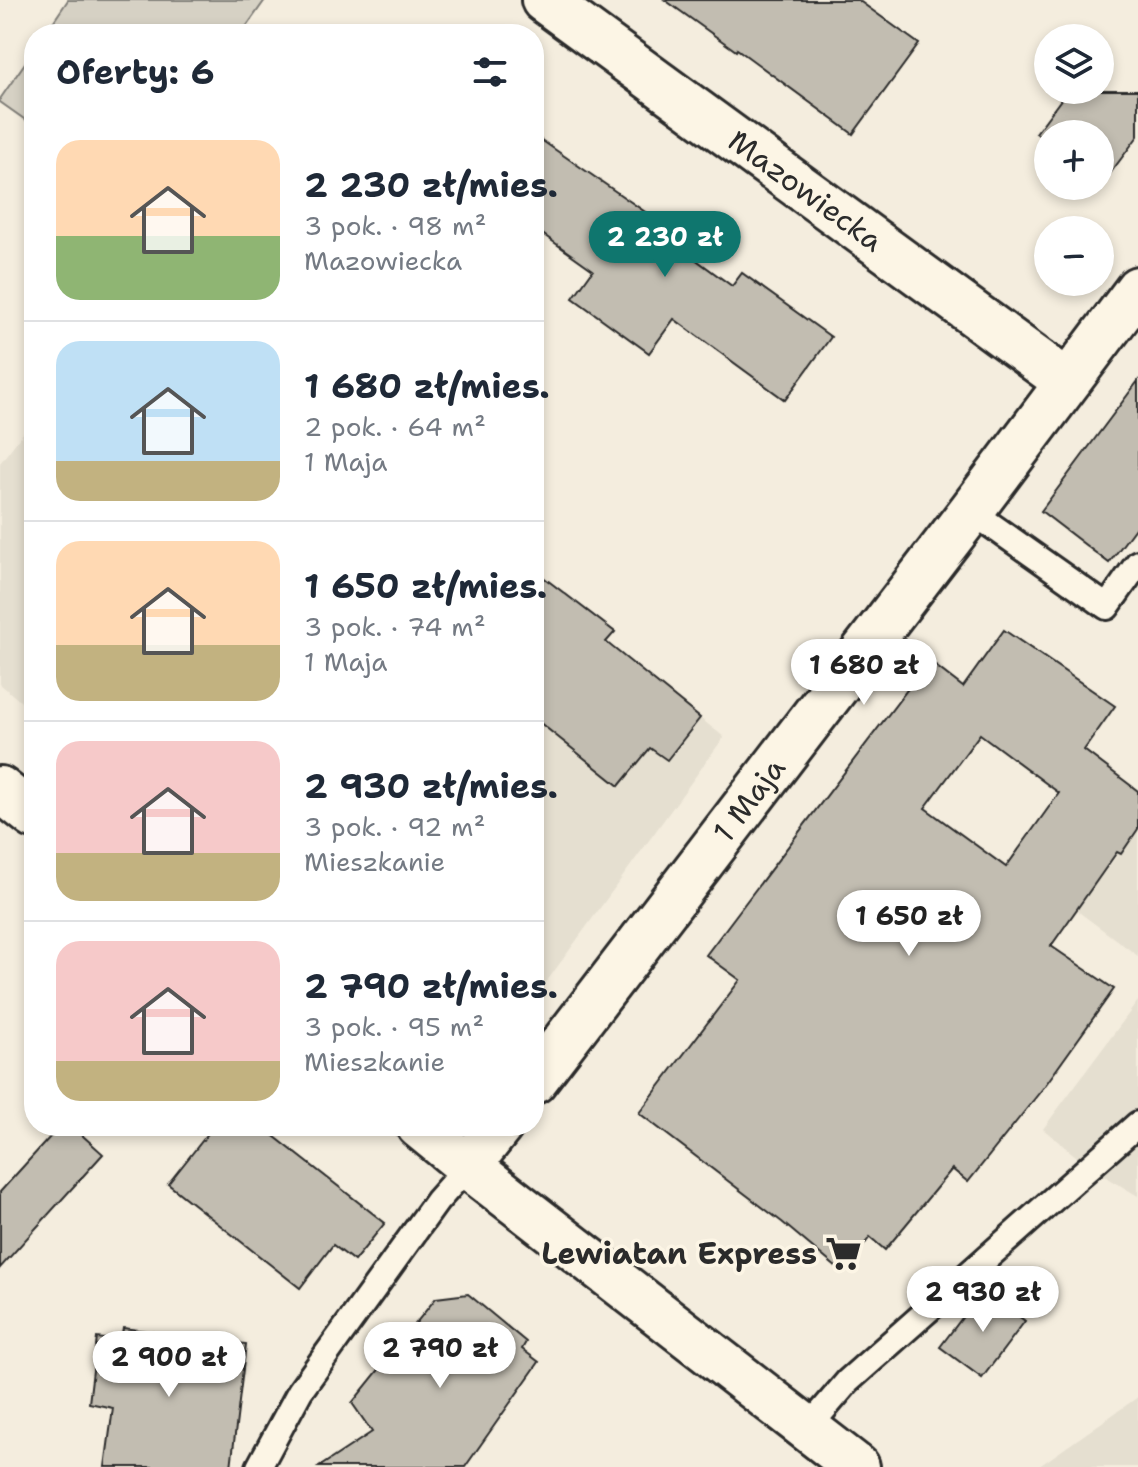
<!DOCTYPE html>
<html lang="pl">
<head>
<meta charset="utf-8">
<style>
  :root { --surface:#fff; --page:#f2f2f3; --text:#1f2937; --muted:#747a83; --line:#e0e1e3; --accent:#0f766e }
  body { margin:0; font-family:"Shantell Sans",sans-serif; background:var(--page); color:var(--text); height:100vh; display:flex; flex-direction:column; font-size:30px; white-space:nowrap }
  * { box-sizing:border-box; margin:0 }
  p { font-size:26px; color:var(--muted) }
  .icon { flex:none; width:44px; height:44px; fill:none; stroke:currentColor; stroke-width:2; stroke-linecap:round; stroke-linejoin:round }
  .map { position:relative; flex:1; overflow:hidden }
  .drawer { position:absolute; left:24px; top:24px; width:520px; height:1112px; display:flex; flex-direction:column; background:var(--surface); border-radius:32px; box-shadow:0 4px 12px #0003 }
  .drawer>* { flex:none }
  .fabs { position:absolute; left:1034px; top:24px; display:grid; gap:16px }
  .fabs a { display:grid; place-items:center; width:80px; height:80px; border-radius:50%; background:var(--surface); box-shadow:0 4px 12px #0003; font-size:40px }
  .price { position:absolute; translate:-50% -68px; padding:0 18px; border-radius:28px; background:#fff; color:#222; font-size:26px; line-height:52px; filter:drop-shadow(0 2px 4px #0008) }
  .price::after { content:''; position:absolute; left:50%; top:48px; width:24px; height:18px; margin-left:-12px; background:inherit; clip-path:polygon(0 0,100% 0,50% 100%) }
  .price.current { background:var(--accent); color:#fff }
  ul { padding:0; list-style:none }
  li { display:flex; align-items:center; gap:24px; height:200px; padding:0 32px }
  li+li { border-top:2px solid var(--line) }
  li span { display:grid; place-items:center; flex:none; width:224px; height:160px; border-radius:24px; color:#555 }
  li>.icon { margin-inline-start:auto }
  span .icon { width:96px; height:96px; fill:#fffc; stroke-width:1 }
  li b { font-size:34px }
  h2 { display:flex; justify-content:space-between; align-items:center; height:96px; padding:0 32px; font-size:34px }
  .map>svg:first-child { display:block }
  .built { fill:#e5dfd0 }
  .green { fill:#d6d1c4; stroke:#807e78; stroke-width:2 }
  .building { fill:#c2bdb1; stroke:#2b2b2b; stroke-width:2; fill-rule:evenodd }
  .lines { fill:none; stroke-linecap:round; stroke-linejoin:round }
  .lane-casing { stroke:#2b2b2b; stroke-width:30 }
  .street-casing { stroke:#2b2b2b; stroke-width:50 }
  .primary-casing { stroke:#2b2b2b; stroke-width:50 }
  .lane { stroke:#fcf5e5; stroke-width:24 }
  .street { stroke:#fcf5e5; stroke-width:44 }
  .primary { stroke:#fcf5e5; stroke-width:44 }
  .labels { text-anchor:middle; stroke-width:7; stroke-linejoin:round; paint-order:stroke }
  .street-label { font-size:30px; fill:#2b2b2b; stroke:#fcf5e5 }
  .poi-label { font-size:30px; font-weight:bold; fill:#2b2b2b; stroke:#fcf5e5; text-anchor:end }
</style>
</head>
<body>
<div class="map">
<svg width="1138" height="1467" viewBox="0 0 1138 1467">
  <rect width="100%" height="100%" fill="#f4edde"/>
  <filter id="ink" filterUnits="userSpaceOnUse"><feTurbulence type="fractalNoise" baseFrequency=".0125" numOctaves="2"/><feDisplacementMap in="SourceGraphic" scale="16" xChannelSelector="R" yChannelSelector="G"/><feConvolveMatrix kernelMatrix="1 2 1 2 8 2 1 2 1" color-interpolation-filters="sRGB"/></filter>
  <g filter="url(#ink)">
    <!-- built -->
    <g class="built">
      <path d="M34,419V713L0,684V463Z"/>
      <path d="M700,718L724,737L534,999V733L542,724L650,748L667,760Z"/>
      <path d="M1138,828V956L1076,910Z"/>
      <path d="M1138,1001V1196L1088,1166L1043,1129Z"/>
      <path d="M1138,1397V1467H1038Z"/>
    </g>
    <!-- green -->
    <g class="green">
      <path d="M68,0H265L241,34H45Z"/>
      <path d="M34,50V126L0,102V99Z"/>
    </g>
    <!-- building -->
    <g class="building">
      <path d="M665,0H858L919,44L853,134L737,49L736,51Z"/>
      <path d="M1068,90H1138V136L1103,183L1100,181V134H1048V142L1036,133Z"/>
      <path d="M534,135L651,216L646,223L732,286L742,273L831,337L785,400L674,319L649,353L573,298L593,270L534,228Z"/>
      <path d="M1138,381V524L1109,563L1041,511Z"/>
      <path d="M534,570L615,632L606,642L700,718L667,760L650,748L619,786L534,718Z"/>
      <path d="M1004,630L1115,706L1084,750L1138,791V829L1121,854L1117,852L1051,946L1114,989L1044,1087L968,1182L952,1169L885,1250L870,1237L843,1273L782,1222L639,1113L740,980L706,955L749,898L929,661L963,687ZM980,734L1059,793L1006,867L925,808Z"/>
      <path d="M60,1126H72L103,1154L0,1268V1192Z"/>
      <path d="M214,1126H261L385,1223L354,1261L333,1245L300,1288L168,1184Z"/>
      <path d="M984,1289L1025,1321L982,1378L940,1347Z"/>
      <path d="M468,1294L526,1342L522,1349L539,1362L465,1467H319L372,1432L352,1403L385,1362L397,1364L389,1357L436,1298Z"/>
      <path d="M123,1328L246,1344L231,1467H105L113,1408L89,1403L97,1338L121,1341Z"/>
    </g>
    <g class="lines">
      <defs>
        <g id="lane">
          <path d="M971,511L1107,607L1138,563"/>
          <path d="M807,1429L848,1381L1138,1124"/>
          <path d="M259,1467L300,1391L437,1201L468,1166"/>
        </g>
        <g id="street">
          <path id="s1" d="M544,0L1067,382"/>
          <path id="s2" d="M534,1081L971,511L1138,289"/>
          <path d="M468,1166L500,1126"/>
        </g>
        <g id="primary">
          <path d="M0,789L34,816"/>
          <path d="M419,1126L468,1166L857,1467"/>
        </g>
      </defs>
      <!-- lane casing -->
      <use href="#lane" class="lane-casing"/>
      <!-- street casing -->
      <use href="#street" class="street-casing"/>
      <!-- primary casing -->
      <use href="#primary" class="primary-casing"/>
      <!-- lane -->
      <use href="#lane" class="lane"/>
      <!-- street -->
      <use href="#street" class="street"/>
      <!-- primary -->
      <use href="#primary" class="primary"/>
    </g>
  </g>
  <!-- icons -->
  <defs>
    <symbol id="supermarket-bare" viewBox="-9 -9 18 18"><path d="M-6-5.5h2.5l.6 2H6L4.5 2H-2.5L-4.4-4H-6ZM-1.5 3.2a1.3 1.3 0 1 0 .1 0ZM3 3.2a1.3 1.3 0 1 0 .1 0Z" fill="#2b2b2b" stroke="#fcf5e5" stroke-width="2.5" paint-order="stroke"/></symbol>
  </defs>
  <g fill-rule="evenodd">
    <use href="#supermarket-bare" x="818" y="1228" width="51" height="51"/>
  </g>
  <g class="labels">
    <!-- street labels -->
    <g class="street-label">
      <text dy="10" stroke="none"><textPath href="#s1" startOffset="324">Mazowiecka</textPath></text>
      <text dy="10" stroke="none"><textPath href="#s2" startOffset="354">1 Maja</textPath></text>
    </g>
    <!-- poi labels -->
    <g class="poi-label">
      <text x="817" y="1264">Lewiatan Express</text>
    </g>
  </g>
</svg>
<div class="fabs">
<a><svg class="icon" aria-label="layers" viewBox="0 0 24 24"><path d="M12 4l9 5-9 5-9-5zM3 14l9 5 9-5"/></svg></a>
<a>+</a>
<a>−</a>
</div>
<b class="price current" style="left:665px;top:279px">2 230 zł</b>
<b class="price" style="left:864px;top:707px">1 680 zł</b>
<b class="price" style="left:909px;top:958px">1 650 zł</b>
<b class="price" style="left:983px;top:1334px">2 930 zł</b>
<b class="price" style="left:440px;top:1390px">2 790 zł</b>
<b class="price" style="left:169px;top:1399px">2 900 zł</b>
<section class="drawer">
<h2>Oferty: 6<svg class="icon" aria-label="filters" viewBox="0 0 24 24"><path d="M4 7h16M4 17h16"/><circle cx="9" cy="7" r="2"/><circle cx="15" cy="17" r="2"/></svg></h2>
<ul>
<li><span style="background:linear-gradient(#ffd9b3 60%,#8fb573 0)"><svg class="icon" aria-label="home" viewBox="0 0 24 24"><path d="M3 11l9-7 9 7M6 9v11h12V9"/></svg></span><div><b>2 230 zł/mies.</b><p>3 pok. · 98 m²</p><p>Mazowiecka</p></div></li>
<li><span style="background:linear-gradient(#bfe0f5 75%,#c2b280 0)"><svg class="icon" aria-label="home" viewBox="0 0 24 24"><path d="M3 11l9-7 9 7M6 9v11h12V9"/></svg></span><div><b>1 680 zł/mies.</b><p>2 pok. · 64 m²</p><p>1 Maja</p></div></li>
<li><span style="background:linear-gradient(#ffd9b3 65%,#c2b280 0)"><svg class="icon" aria-label="home" viewBox="0 0 24 24"><path d="M3 11l9-7 9 7M6 9v11h12V9"/></svg></span><div><b>1 650 zł/mies.</b><p>3 pok. · 74 m²</p><p>1 Maja</p></div></li>
<li><span style="background:linear-gradient(#f6c9c9 70%,#c2b280 0)"><svg class="icon" aria-label="home" viewBox="0 0 24 24"><path d="M3 11l9-7 9 7M6 9v11h12V9"/></svg></span><div><b>2 930 zł/mies.</b><p>3 pok. · 92 m²</p><p>Mieszkanie</p></div></li>
<li><span style="background:linear-gradient(#f6c9c9 75%,#c2b280 0)"><svg class="icon" aria-label="home" viewBox="0 0 24 24"><path d="M3 11l9-7 9 7M6 9v11h12V9"/></svg></span><div><b>2 790 zł/mies.</b><p>3 pok. · 95 m²</p><p>Mieszkanie</p></div></li>
</ul>
</section>
</div>
</body>
</html>
